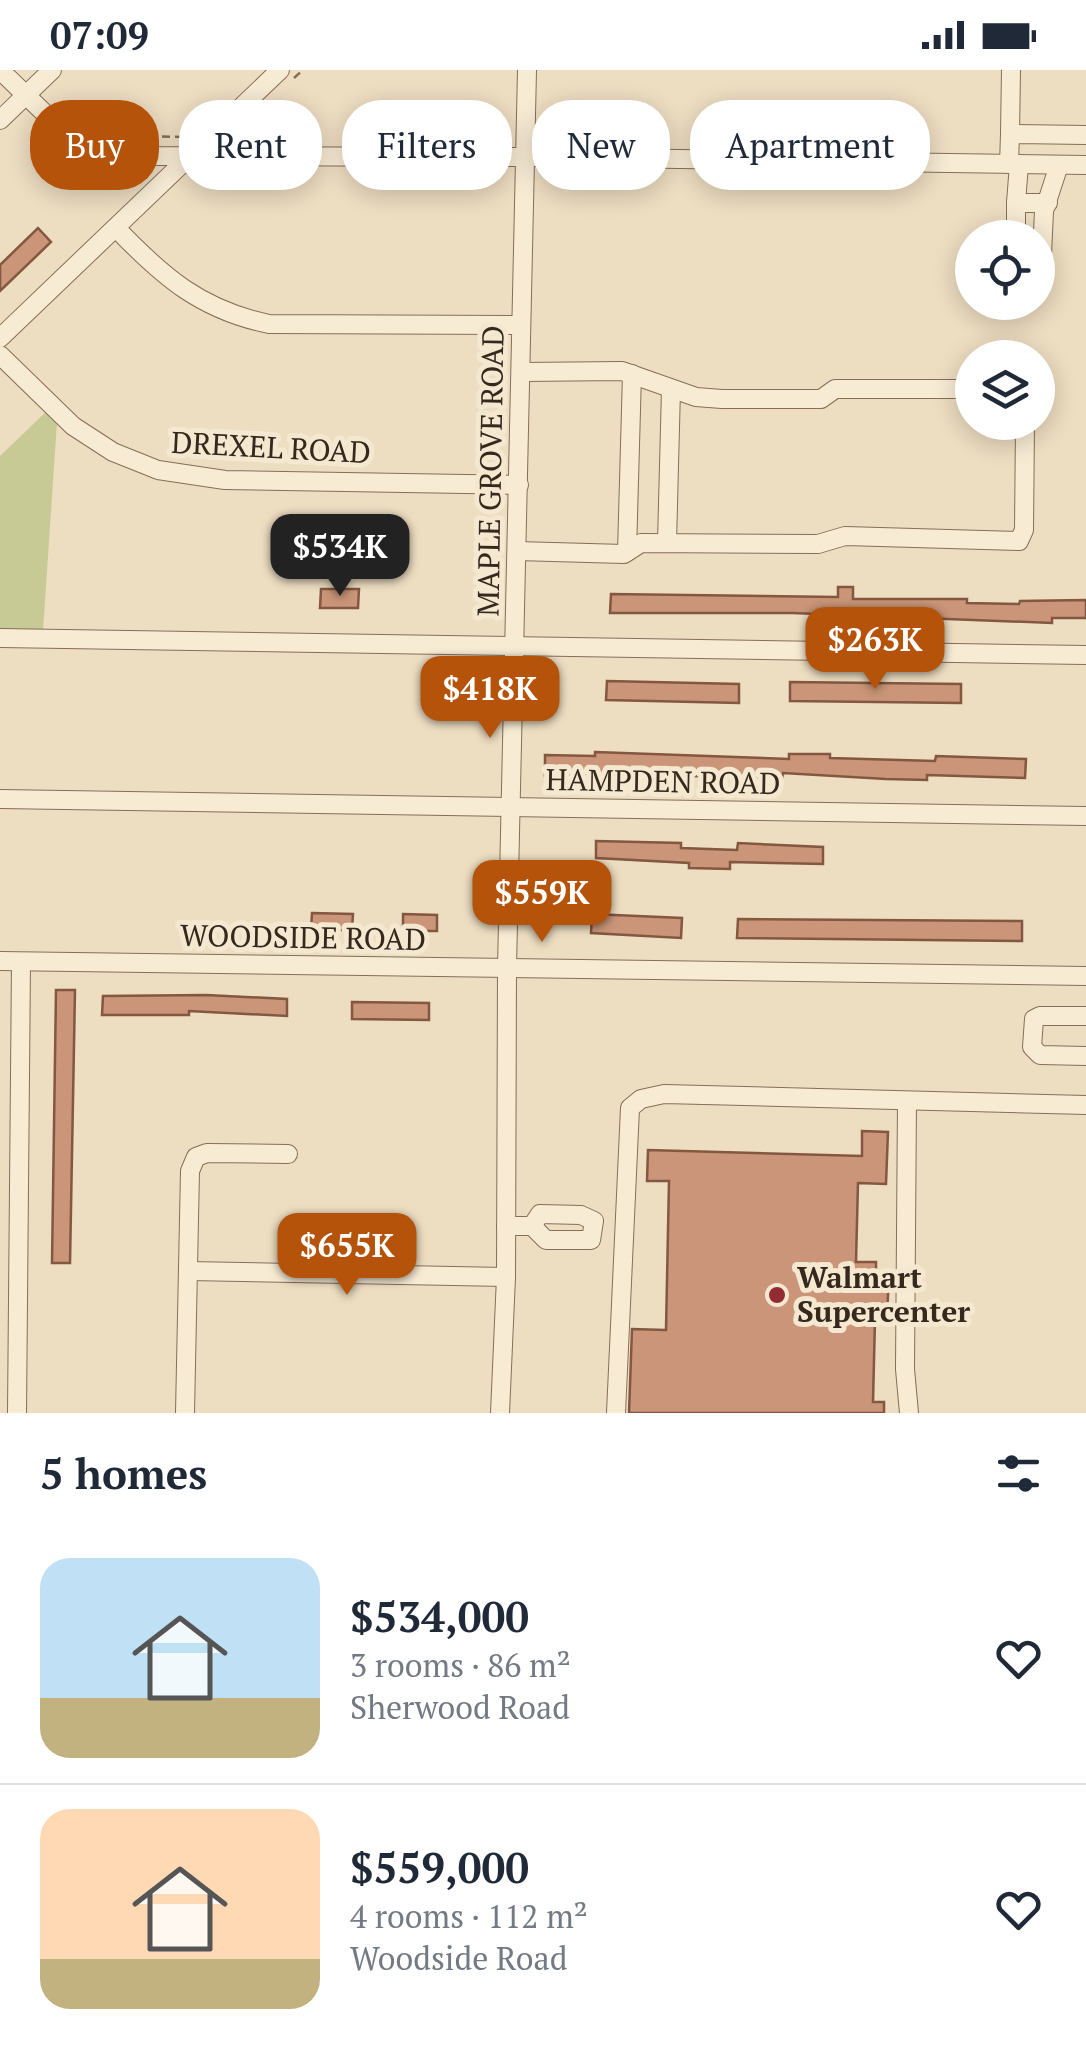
<!DOCTYPE html>
<html lang="en">
<head>
<meta charset="utf-8">
<style>
  :root { --surface:#fff; --page:#f6f6f7; --text:#1f2937; --muted:#747a83; --line:#e0e1e3; --accent:#b45309 }
  body { margin:0; font-family:"PT Serif",serif; background:var(--page); color:var(--text); height:100vh; display:flex; flex-direction:column; font-size:38px; white-space:nowrap }
  * { box-sizing:border-box; margin:0 }
  p { font-size:32px; color:var(--muted) }
  .icon { flex:none; width:55px; height:55px; fill:none; stroke:currentColor; stroke-width:2; stroke-linecap:round; stroke-linejoin:round }
  .map { position:relative; height:1343px; overflow:hidden }
  .side { display:flex; flex-direction:column; background:var(--surface); flex:1 }
  .side>* { flex:none }
  .banner { position:absolute; left:30px; top:30px; width:1028px; height:90px; display:flex; gap:20px }
  .tools { position:absolute; left:955px; top:150px; display:grid; gap:20px }
  .tools a { display:grid; place-items:center; width:100px; height:100px; border-radius:50%; background:var(--surface); box-shadow:0 5px 25px #0003; font-size:50px }
  .price { position:absolute; translate:-50% -85px; padding:0 22px; border-radius:20px; background:var(--accent); color:#fff; font-size:32px; line-height:65px; filter:drop-shadow(0 2px 5px #0008) }
  .price::after { content:''; position:absolute; left:50%; top:60px; width:30px; height:22px; margin-left:-15px; background:inherit; clip-path:polygon(0 0,100% 0,50% 100%) }
  .price.selected { background:#222; color:#fff }
  ul { padding:0; list-style:none }
  li { display:flex; align-items:center; gap:30px; height:250px; padding:0 40px }
  li+li { border-top:2px solid var(--line) }
  li span { display:grid; place-items:center; flex:none; width:280px; height:200px; border-radius:30px; color:#555 }
  li>.icon { margin-inline-start:auto }
  span .icon { width:120px; height:120px; fill:#fffc; stroke-width:1 }
  li b { font-size:42px }
  h2 { display:flex; justify-content:space-between; align-items:center; height:120px; padding:0 40px; font-size:42px }
  .pill { padding:0 35px; border-radius:40px; background:var(--surface); box-shadow:0 5px 25px #0003; font-size:35px; line-height:90px }
  .pill.selected { background:var(--accent); color:#fff }
  .status { display:flex; justify-content:space-between; align-items:center; height:70px; padding:0 50px; background:var(--surface); direction:ltr }
  .status svg { height:28px; fill:currentColor }
  .map>svg:first-child { display:block }
  .green { fill:#c7ca95 }
  .building { fill:#ca9578; stroke:#845740; stroke-width:2.5 }
  .lines { fill:none; stroke-linecap:round; stroke-linejoin:round }
  .minor-casing { stroke:#866e59; stroke-width:20 }
  .path { stroke:#866e59; stroke-width:2.5; stroke-dasharray:8 5; stroke-linecap:butt }
  .minor { stroke:#f8ebd4; stroke-width:18 }
  .poi-dot { fill:#932b32; stroke:#f4e8d0; stroke-width:4 }
  .labels { text-anchor:middle; stroke-width:10; stroke-linejoin:round; paint-order:stroke }
  .street-label { font-size:30px; fill:#36281d; stroke:#f4e8d0 }
  .poi-label { font-size:30px; font-weight:bold; fill:#36281d; stroke:#f4e8d0; text-anchor:start }
</style>
</head>
<body>
<div class="status"><b>07:09</b><svg viewBox="0 0 49 12"><path d="M0 12V9h3v3zM5 12V6h3v6zM10 12V3h3v9zM15 12V0h3v12zM26 1h20v11H26zM47 4h2v5h-2z"/></svg></div>
<div class="map">
<svg width="1086" height="1343" viewBox="0 0 1086 1343">
  <rect width="100%" height="100%" fill="#edddc1"/>
  <!-- green -->
  <path class="green" d="M47,341L57,352L43,561L0,560V386Z"/>
  <!-- building -->
  <g class="building">
    <path d="M38,158L51,172L0,221V195Z"/>
    <path d="M325,446L361,447V465H325Z"/>
    <path d="M838,517H853V529H967V533L1019,534L1020,531L1086,530V548H1052V553L792,543H610L611,524L838,527Z"/>
    <path d="M321,519H359L358,538H320Z"/>
    <path d="M607,611L739,614V633L606,630Z"/>
    <path d="M790,612L961,614V633L790,631Z"/>
    <path d="M595,682L789,689V684H830V688L935,691L936,686L1026,689L1025,708L927,705V710L886,709L783,703L782,708L693,706V702L657,701V708H643V701L545,706V685L595,686Z"/>
    <path d="M596,771L681,773V778L737,780L738,773L823,777V794L730,792V799L689,798V793L596,788Z"/>
    <path d="M312,843L353,844L352,860H311Z"/>
    <path d="M403,844L437,845V861H403Z"/>
    <path d="M592,844L682,848L681,868L591,863Z"/>
    <path d="M738,849L1022,851V871L737,868Z"/>
    <path d="M56,920H75L70,1193H52Z"/>
    <path d="M206,925L287,929V946L189,941V945H102L103,926Z"/>
    <path d="M352,932L429,933V950L352,949Z"/>
    <path d="M862,1061L888,1062L886,1114L858,1113L856,1192H876V1201L889,1202L887,1249H875L873,1332H884V1343H629L632,1259L666,1260L669,1111H647L648,1080L862,1086Z"/>
  </g>
  <g class="lines">
    <defs>
      <g id="minor">
        <path d="M0,0L64,62L86,74L158,86L544,87L1086,95"/>
        <path d="M0,50L52,0"/>
        <path d="M1010,64L1011,0"/>
        <path d="M1009,94L1010,64L1086,65"/>
        <path d="M1019,94L1016,133H1048"/>
        <path d="M1016,133V168"/>
        <path d="M116,158C163,207 201,240 269,254L521,255"/>
        <path d="M1041,206L1044,141L1059,95"/>
        <path d="M0,268L280,0"/>
        <path d="M0,285L73,356L113,382L158,400L225,410L519,415"/>
        <path d="M522,302L622,301L696,327L722,329H821L835,319H972"/>
        <path d="M667,473L671,319"/>
        <path d="M517,481L624,484L641,473L818,474L845,466L1019,471L1024,460L1025,352"/>
        <path d="M627,482L632,304"/>
        <path d="M0,568L1086,585"/>
        <path d="M0,729L1086,746"/>
        <path d="M0,891L1086,906"/>
        <path d="M1086,946H1040L1034,949L1032,977L1040,985L1086,986"/>
        <path d="M907,1031L905,1299L909,1343"/>
        <path d="M506,1156H532L546,1170H591L594,1151L581,1145L540,1144L532,1156"/>
        <path d="M188,1201L506,1207"/>
        <path d="M17,1343L21,892"/>
        <path d="M185,1343L190,1101L196,1087L207,1083L288,1084"/>
        <path d="M500,1343L506,1207L507,898L527,0"/>
        <path d="M616,1343L630,1038L641,1029L664,1024L1086,1035"/>
      </g>
    </defs>
    <!-- minor casing -->
    <use href="#minor" class="minor-casing"/>
    <!-- path -->
    <g class="path">
      <path d="M294,8L303,0"/>
      <path d="M78,51L99,59"/>
      <path d="M136,66L188,67"/>
    </g>
    <!-- minor -->
    <use href="#minor" class="minor"/>
  </g>
  <!-- markers -->
  <circle class="poi-dot" cx="777" cy="1225" r="10"/>
  <g class="labels">
    <!-- street labels -->
    <g class="street-label">
      <text transform="translate(271 378) rotate(3)" y="10">DREXEL ROAD</text>
      <text transform="translate(491 401) rotate(-89)" y="10">MAPLE GROVE ROAD</text>
      <text transform="translate(663 712) rotate(1)" y="10">HAMPDEN ROAD</text>
      <text transform="translate(303 868) rotate(1)" y="10">WOODSIDE ROAD</text>
    </g>
    <!-- poi labels -->
    <g class="poi-label">
      <text x="797" y="1218">Walmart<tspan x="797" dy="34">Supercenter</tspan></text>
    </g>
  </g>
</svg>
<div class="tools">
<a><svg class="icon" aria-label="locate" viewBox="0 0 24 24"><circle cx="12" cy="12" r="6"/><path d="M12 2v4M12 18v4M2 12h4M18 12h4"/></svg></a>
<a><svg class="icon" aria-label="layers" viewBox="0 0 24 24"><path d="M12 4l9 5-9 5-9-5zM3 14l9 5 9-5"/></svg></a>
</div>
<b class="price selected" style="left:340px;top:529px">$534K</b>
<b class="price" style="left:875px;top:622px">$263K</b>
<b class="price" style="left:490px;top:671px">$418K</b>
<b class="price" style="left:542px;top:875px">$559K</b>
<b class="price" style="left:347px;top:1228px">$655K</b>
<div class="banner">
<a class="pill selected">Buy</a>
<a class="pill">Rent</a>
<a class="pill">Filters</a>
<a class="pill">New</a>
<a class="pill">Apartment</a>
</div>
</div>
<section class="side">
<h2>5 homes<svg class="icon" aria-label="filters" viewBox="0 0 24 24"><path d="M4 7h16M4 17h16"/><circle cx="9" cy="7" r="2"/><circle cx="15" cy="17" r="2"/></svg></h2>
<ul>
<li><span style="background:linear-gradient(#bfe0f5 70%,#c2b280 0)"><svg class="icon" aria-label="home" viewBox="0 0 24 24"><path d="M3 11l9-7 9 7M6 9v11h12V9"/></svg></span><div><b>$534,000</b><p>3 rooms · 86 m²</p><p>Sherwood Road</p></div><svg class="icon" aria-label="heart" viewBox="0 0 24 24"><path d="M12 20l-8-8c-3-5 5-10 8-4 3-6 11-1 8 4z"/></svg></li>
<li><span style="background:linear-gradient(#ffd9b3 75%,#c2b280 0)"><svg class="icon" aria-label="home" viewBox="0 0 24 24"><path d="M3 11l9-7 9 7M6 9v11h12V9"/></svg></span><div><b>$559,000</b><p>4 rooms · 112 m²</p><p>Woodside Road</p></div><svg class="icon" aria-label="heart" viewBox="0 0 24 24"><path d="M12 20l-8-8c-3-5 5-10 8-4 3-6 11-1 8 4z"/></svg></li>
</ul>
</section>
</body>
</html>
